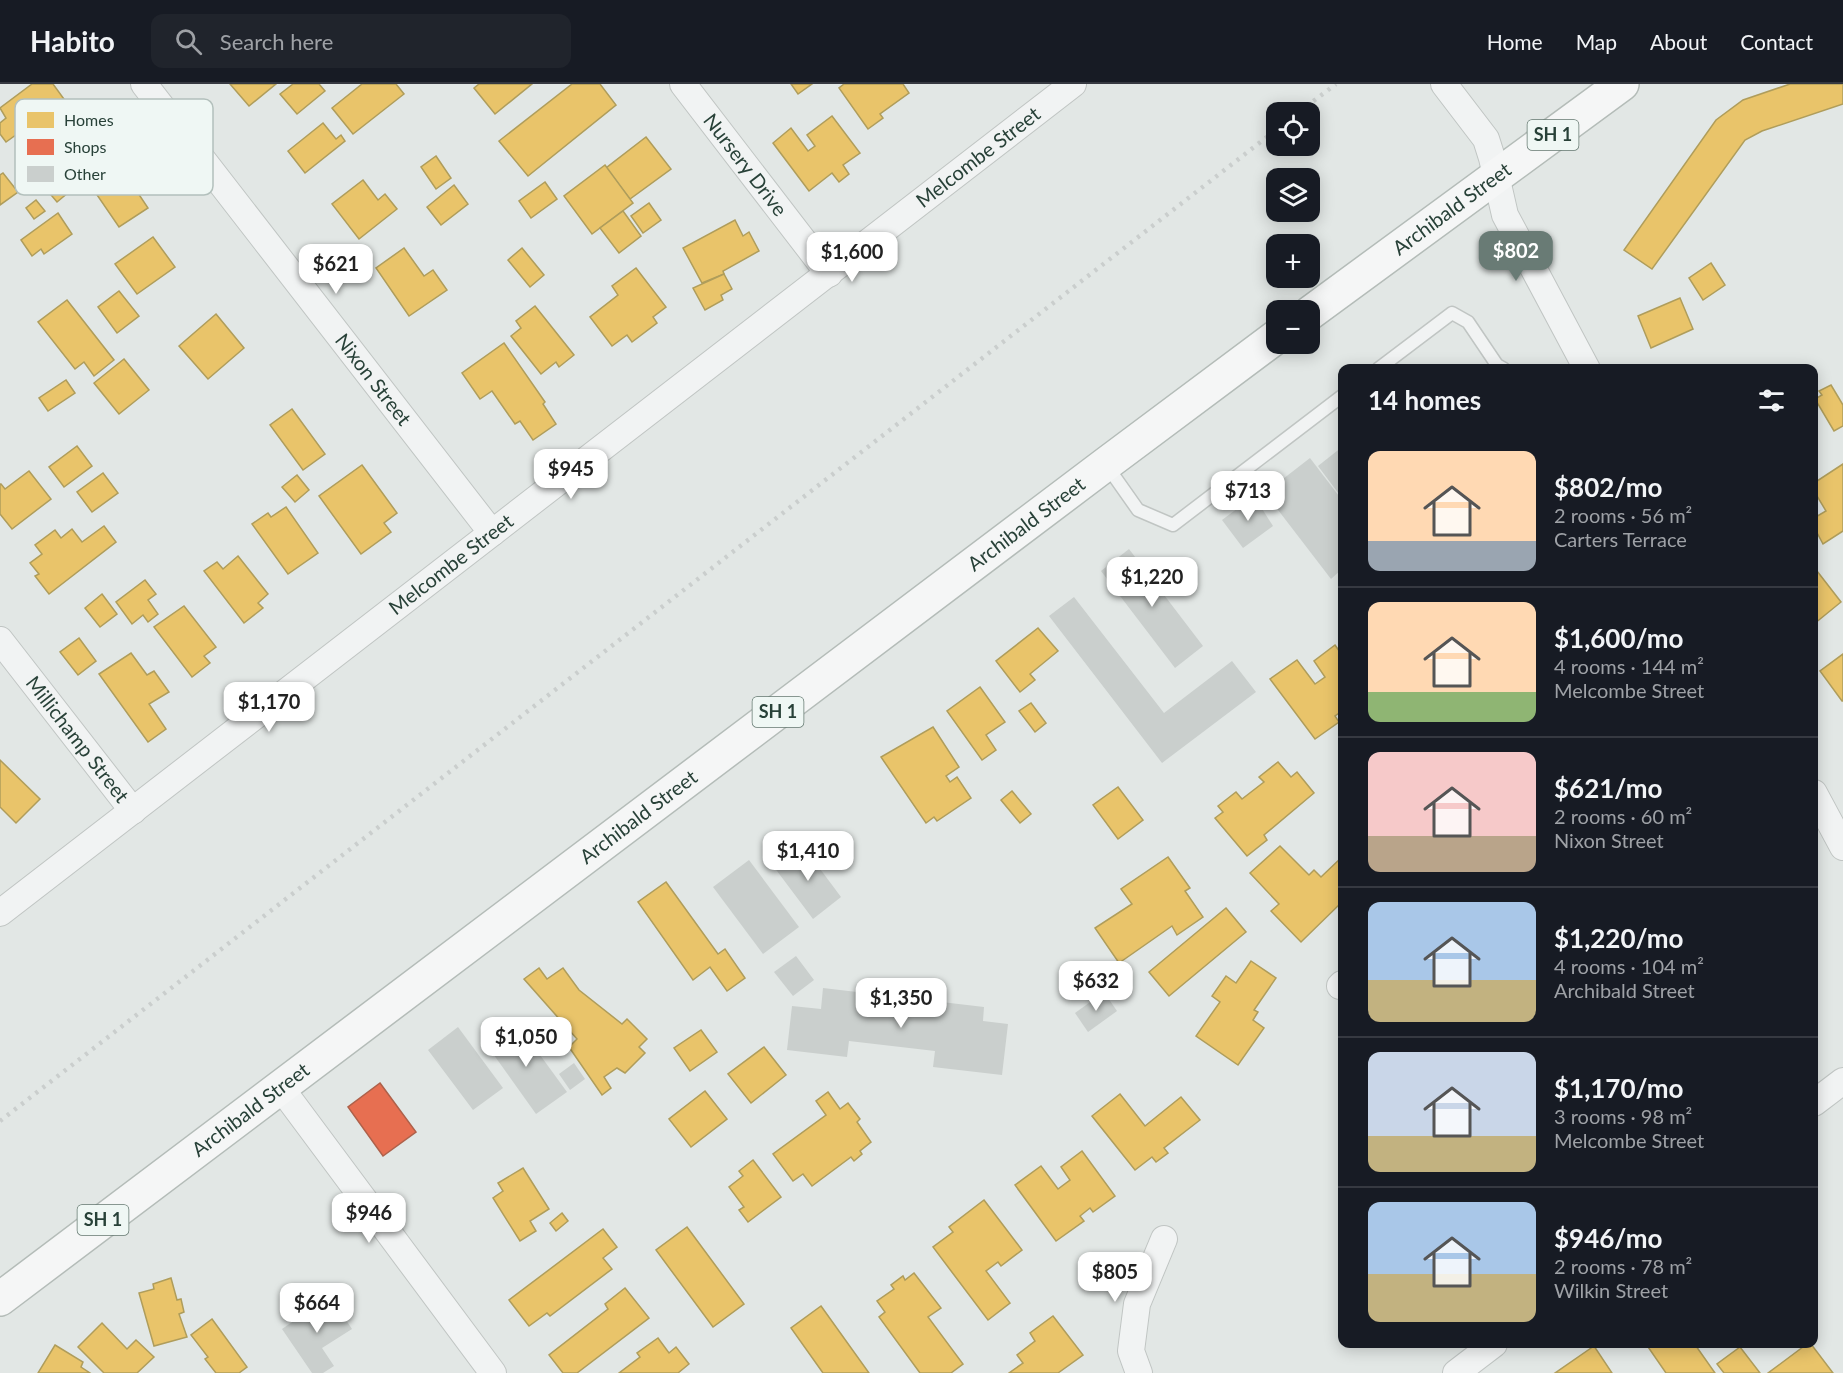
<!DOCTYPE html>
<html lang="en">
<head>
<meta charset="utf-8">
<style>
  :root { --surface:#171b24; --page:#20242c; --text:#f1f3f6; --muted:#9ea1a6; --line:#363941; --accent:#697b75 }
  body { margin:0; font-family:Lato,sans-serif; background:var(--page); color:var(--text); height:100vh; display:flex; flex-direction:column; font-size:22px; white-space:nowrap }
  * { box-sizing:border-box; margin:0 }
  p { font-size:20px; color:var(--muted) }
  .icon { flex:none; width:33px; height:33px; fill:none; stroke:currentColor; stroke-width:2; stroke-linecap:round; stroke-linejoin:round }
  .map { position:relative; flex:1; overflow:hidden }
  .sheet { position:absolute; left:1338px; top:280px; width:480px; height:984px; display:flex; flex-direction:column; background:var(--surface); border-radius:12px; box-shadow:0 3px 15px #0003 }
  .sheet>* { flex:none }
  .controls { position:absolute; left:1266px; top:18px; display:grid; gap:12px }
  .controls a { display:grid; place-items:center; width:54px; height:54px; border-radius:12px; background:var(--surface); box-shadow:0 3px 15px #0003; font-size:30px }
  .price { position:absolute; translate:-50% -51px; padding:0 14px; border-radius:12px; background:#fff; color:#222; font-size:20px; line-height:39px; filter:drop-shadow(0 2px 3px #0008) }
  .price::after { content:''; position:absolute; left:50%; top:36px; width:18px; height:14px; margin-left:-9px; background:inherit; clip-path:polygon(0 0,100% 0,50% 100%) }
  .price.on { background:var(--accent); color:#fff }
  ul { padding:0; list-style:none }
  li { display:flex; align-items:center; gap:18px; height:150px; padding:0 30px }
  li+li { border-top:2px solid var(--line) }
  li span { display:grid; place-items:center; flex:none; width:168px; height:120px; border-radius:12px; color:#555 }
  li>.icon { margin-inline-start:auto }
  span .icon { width:72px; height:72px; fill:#fffc; stroke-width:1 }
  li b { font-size:26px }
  h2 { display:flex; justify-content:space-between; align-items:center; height:72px; padding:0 30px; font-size:26px }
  header { display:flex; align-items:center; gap:36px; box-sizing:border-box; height:84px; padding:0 30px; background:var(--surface); border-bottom:2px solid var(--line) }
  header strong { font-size:28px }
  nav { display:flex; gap:33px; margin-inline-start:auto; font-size:21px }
  .search { width:420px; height:54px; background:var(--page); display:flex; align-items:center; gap:15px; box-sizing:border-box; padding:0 21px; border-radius:12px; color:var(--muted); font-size:22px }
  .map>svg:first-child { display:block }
  .homes { fill:#e9c46a; stroke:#af9d5b; stroke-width:1.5 }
  .shops { fill:#e76f51; stroke:#ae614a; stroke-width:1.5 }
  .building { fill:#cacfcd }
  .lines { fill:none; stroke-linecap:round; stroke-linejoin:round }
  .service-casing { stroke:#c0c5c3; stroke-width:15 }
  .minor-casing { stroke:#c0c5c3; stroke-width:28 }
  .trunk-casing { stroke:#b4bcb8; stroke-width:36 }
  .service { stroke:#f1f3f3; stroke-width:12 }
  .minor { stroke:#f1f3f3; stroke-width:26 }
  .trunk { stroke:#f5f6f6; stroke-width:33 }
  .rail { stroke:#cacecd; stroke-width:4.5; stroke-dasharray:3 6; stroke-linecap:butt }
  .labels { text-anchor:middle; stroke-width:6; stroke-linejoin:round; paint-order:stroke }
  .shield { fill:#eff7f4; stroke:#647870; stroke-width:1.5 }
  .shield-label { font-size:18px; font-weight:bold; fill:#284138 }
  .street-label { font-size:20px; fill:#284138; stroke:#eff7f4 }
  .key { fill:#eff7f4; stroke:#b3c0bc; stroke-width:1.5 }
  .key-label { font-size:16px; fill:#284138 }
</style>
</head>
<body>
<header>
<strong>Habito</strong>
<div class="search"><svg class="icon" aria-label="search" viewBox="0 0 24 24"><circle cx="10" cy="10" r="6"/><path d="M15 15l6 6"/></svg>Search here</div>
<nav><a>Home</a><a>Map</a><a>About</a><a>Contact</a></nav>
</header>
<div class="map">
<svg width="1843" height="1289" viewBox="0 0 1843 1289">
  <rect width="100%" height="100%" fill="#e2e7e5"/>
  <!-- homes -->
  <g class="homes">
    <path d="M32,0H53L72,26L41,48L34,38L6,58L0,50V39L6,34L0,24Z"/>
    <path d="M230,0H276L249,22Z"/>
    <path d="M293,0H319L325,7L297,30L280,10Z"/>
    <path d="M362,0H396L404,10L353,50L332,24Z"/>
    <path d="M479,0H532L495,30L474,4Z"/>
    <path d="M572,0H600L616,21L528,92L499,57Z"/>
    <path d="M791,0H812L798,10Z"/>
    <path d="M844,0H903L909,9L880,30L883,34L868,45L839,4Z"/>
    <path d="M1790,0H1843V20L1762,47L1745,56L1652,185L1624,166L1716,36L1743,16Z"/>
    <path d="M832,32L860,69L843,81L849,90L839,98L832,89L809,107L773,59L791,44L808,67L815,62L807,51Z"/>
    <path d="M323,39L336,55L341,51L345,57L305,89L288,67Z"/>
    <path d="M71,52L98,84L57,118L30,86Z"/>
    <path d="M646,53L671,85L630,115L606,84Z"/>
    <path d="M436,72L451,94L436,105L421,83Z"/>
    <path d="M605,81L633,119L592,150L564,112Z"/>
    <path d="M124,88L148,124L119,143L95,108Z"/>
    <path d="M3,89L18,108L0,121V91Z"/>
    <path d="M363,96L378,116L385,110L397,125L359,155L332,120Z"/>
    <path d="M545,98L557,115L531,134L519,117Z"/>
    <path d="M454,101L468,120L441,141L427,123Z"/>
    <path d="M36,116L45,127L34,135L26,124Z"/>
    <path d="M649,119L661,136L643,149L631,132Z"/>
    <path d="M623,127L641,152L619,169L600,144Z"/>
    <path d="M58,129L72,150L44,170L41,165L32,172L21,156Z"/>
    <path d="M735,136L743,152L749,148L759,167L723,187L724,190L702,199L683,164Z"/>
    <path d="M153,153L175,183L137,210L115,180Z"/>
    <path d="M404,164L424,192L433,186L447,206L409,232L376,184Z"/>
    <path d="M522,164L544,191L530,203L508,176Z"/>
    <path d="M1711,179L1725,201L1703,216L1689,194Z"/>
    <path d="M636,184L666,223L653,233L657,239L632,258L627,251L612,262L590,233L618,211L612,202Z"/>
    <path d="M724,190L732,205L721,211L723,216L705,226L693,204Z"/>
    <path d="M119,207L139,232L117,249L98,223Z"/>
    <path d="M1680,214L1693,245L1651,264L1638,232Z"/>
    <path d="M67,216L114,276L94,292L84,278L75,285L38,238Z"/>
    <path d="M535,222L574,271L559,283L556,278L541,290L511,252L521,244L516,237Z"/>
    <path d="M216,230L244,264L208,295L179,262Z"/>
    <path d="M504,259L545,318L543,320L556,340L533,356L520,337L515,340L492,307L480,315L462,289Z"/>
    <path d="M124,275L149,306L119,330L94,299Z"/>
    <path d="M66,296L75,309L48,327L39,314Z"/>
    <path d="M1831,301L1843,321V342L1834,347L1815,315L1822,311L1819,307Z"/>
    <path d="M292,325L325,370L303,386L270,341Z"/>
    <path d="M77,362L92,382L64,403L49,383Z"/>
    <path d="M1843,380V447L1823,460L1814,443V434L1826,427L1814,407V399Z"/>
    <path d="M362,381L397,429L384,439L391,448L361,470L319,412Z"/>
    <path d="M29,387L51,415L12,445L0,430V400H1L5,405Z"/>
    <path d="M103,389L118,409L92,428L77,408Z"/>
    <path d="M297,391L309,406L295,418L282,403Z"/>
    <path d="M286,423L318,469L288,490L252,440L268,429L271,433Z"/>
    <path d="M104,442L116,458L49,510L35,492L39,490L30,479L42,470L35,461L55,446L61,454L72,445L82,458Z"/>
    <path d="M238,472L268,510L258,519L263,524L244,539L204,487L217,478L223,485Z"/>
    <path d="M1817,487L1841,518L1814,540V490Z"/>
    <path d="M145,496L156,510L148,516L158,530L148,538L143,531L132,540L116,518Z"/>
    <path d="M102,510L117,530L100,543L85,524Z"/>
    <path d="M184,522L216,563L204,572L210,579L192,593L154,543Z"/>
    <path d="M1038,544L1058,567L1030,590L1035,596L1020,608L996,577Z"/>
    <path d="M79,554L96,577L78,591L60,568Z"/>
    <path d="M1335,561L1342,571V627L1335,632L1339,638L1315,655L1270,595L1297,576L1315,600L1325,593L1314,577Z"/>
    <path d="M131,569L147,591L154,587L169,608L149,620L166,645L148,658L99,590Z"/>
    <path d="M1843,570V617H1842L1820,587Z"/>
    <path d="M980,603L1005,638L986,651L996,666L982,676L947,627Z"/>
    <path d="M1031,619L1046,639L1035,648L1019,627Z"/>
    <path d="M933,643L959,683L946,692L950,698L957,693L971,714L937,737L934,733L926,739L881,673Z"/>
    <path d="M0,676L40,715L16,739L0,723Z"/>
    <path d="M1278,678L1291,693L1297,688L1314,709L1264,751L1267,756L1247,772L1215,734L1223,728L1218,722L1236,708L1242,715L1264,698L1259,693Z"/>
    <path d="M1118,703L1143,736L1118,755L1093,721Z"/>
    <path d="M1012,707L1031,730L1020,739L1001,716Z"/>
    <path d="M1280,762L1309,791L1314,786L1321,793L1342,773V818L1301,858L1271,827L1279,820L1250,789Z"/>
    <path d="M1168,773L1190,804L1185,807L1203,833L1177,851L1172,842L1119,879L1095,844L1132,820L1121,805Z"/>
    <path d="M666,798L718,870L725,865L745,894L727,907L710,883L693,896L638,818Z"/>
    <path d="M1226,824L1246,848L1169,912L1149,888Z"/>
    <path d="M1251,877L1276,894L1254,926L1258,928L1253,936L1264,944L1238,981L1196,952L1220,918L1212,912L1226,892L1236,899Z"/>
    <path d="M539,884L547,895L563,884L579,906L622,940L627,935L647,955L639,963L645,969L625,989L617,984L604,993L611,1004L602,1011L569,963L577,955L524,895Z"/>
    <path d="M701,946L717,968L690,987L674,964Z"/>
    <path d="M764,963L786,991L751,1019L728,990Z"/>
    <path d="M705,1007L727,1035L691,1063L669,1035Z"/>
    <path d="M828,1008L840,1025L848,1019L860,1035L857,1038L871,1058L860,1067L862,1070L854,1077L851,1073L812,1102L803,1090L793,1097L773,1070L826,1031L816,1017Z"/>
    <path d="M1120,1010L1145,1042L1181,1013L1200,1036L1164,1064L1168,1069L1156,1078L1152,1073L1135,1086L1092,1032Z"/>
    <path d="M1082,1067L1115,1112L1093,1128L1090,1124L1080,1132L1084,1137L1056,1157L1015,1101L1041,1082L1058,1105L1070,1096L1061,1083Z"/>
    <path d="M753,1076L781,1113L748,1138L739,1126L744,1123L729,1103L743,1092L739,1087Z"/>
    <path d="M523,1084L549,1125L530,1137L536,1147L520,1157L493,1114L503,1107L498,1099Z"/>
    <path d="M984,1116L1022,1166L1001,1182L998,1178L986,1187L1010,1219L988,1236L933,1163L953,1148L949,1143Z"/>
    <path d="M562,1129L568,1137L556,1147L550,1139Z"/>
    <path d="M687,1143L744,1220L713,1243L656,1166Z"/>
    <path d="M603,1145L617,1163L603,1174L612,1185L550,1232L547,1229L529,1242L509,1216Z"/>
    <path d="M914,1189L941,1224L928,1233L963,1280L951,1289H920L879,1233L885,1228L877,1217L894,1205L891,1201L903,1192L905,1196Z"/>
    <path d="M171,1194L177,1216L181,1215L184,1228L179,1230L187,1253L154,1262L139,1209L154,1205L153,1200Z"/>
    <path d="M625,1204L649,1234L577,1289H563L549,1271L608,1225L605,1220Z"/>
    <path d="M821,1222L869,1289H823L791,1244Z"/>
    <path d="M1053,1232L1083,1271L1058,1289H1009L1023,1279L1017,1271L1035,1257L1030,1249Z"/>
    <path d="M212,1235L247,1283L239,1289H216L205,1275L208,1273L191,1251Z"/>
    <path d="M102,1239L127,1265L136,1256L154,1273L137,1289H104L78,1263Z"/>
    <path d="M658,1254L669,1269L676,1263L689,1280L678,1289H619L640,1273L637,1269Z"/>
    <path d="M1646,1260H1698L1696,1262L1715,1289H1666Z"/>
    <path d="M1807,1260H1811L1833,1289H1768Z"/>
    <path d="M55,1261L83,1278L81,1283L90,1289H38Z"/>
    <path d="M1594,1262L1612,1289H1555Z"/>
    <path d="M1740,1263L1760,1289H1724L1717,1280Z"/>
  </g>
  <!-- shops -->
  <path class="shops" d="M380,999L416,1048L383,1072L348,1023Z"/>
  <!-- building -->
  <g class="building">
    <path d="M1342,363V414L1318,382Z"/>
    <path d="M1310,374L1342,416V485L1331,495L1265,409Z"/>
    <path d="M1254,412L1273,442L1243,464L1222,436Z"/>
    <path d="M1129,465L1203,562L1175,584L1101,487Z"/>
    <path d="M1074,513L1164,629L1232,577L1256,608L1162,679L1049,532Z"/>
    <path d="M803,762L841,813L813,835L774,783Z"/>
    <path d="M749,776L799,843L763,870L713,803Z"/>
    <path d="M796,872L814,896L793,912L774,888Z"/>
    <path d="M823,904L984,923L983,937L1008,940L1002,991L933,983L935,967L849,957L847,973L787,966L792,922L821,925Z"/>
    <path d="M1104,908L1117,927L1088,948L1075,929Z"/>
    <path d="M516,938L567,1008L536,1030L486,960Z"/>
    <path d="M458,943L503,1004L473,1026L428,966Z"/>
    <path d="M574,979L585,995L570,1006L559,990Z"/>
    <path d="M330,1212L352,1245L322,1264L334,1282L323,1289H312L282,1245Z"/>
  </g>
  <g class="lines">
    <defs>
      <g id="service">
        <path d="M1378,285L1452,229L1468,238L1497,281L1504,285"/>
        <path d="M1107,382L1138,426L1173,441L1342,312"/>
      </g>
      <g id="minor">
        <path id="s1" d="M144,0L492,449"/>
        <path id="s2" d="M683,0L829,190"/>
        <path d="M1444,0L1486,55L1492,74L1505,131L1587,285"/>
        <path id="s3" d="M0,556L133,727"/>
        <path d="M1814,709L1843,763"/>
        <path id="s4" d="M0,829L1073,0"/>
        <path d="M1340,902L1342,900"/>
        <path d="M281,1004L493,1289"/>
        <path d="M1814,1019L1843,997"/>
        <path d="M1139,1289L1131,1267L1137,1220L1164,1155"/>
        <path d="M1456,1289L1494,1260"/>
      </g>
      <g id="trunk">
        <path id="s5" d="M1310,229L1622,0"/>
        <path id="s6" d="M0,1215L1106,380L1276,253"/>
      </g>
    </defs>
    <!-- service casing -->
    <use href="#service" class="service-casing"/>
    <!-- minor casing -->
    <use href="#minor" class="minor-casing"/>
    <!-- trunk casing -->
    <use href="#trunk" class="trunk-casing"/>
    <!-- service -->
    <use href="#service" class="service"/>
    <!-- minor -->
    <use href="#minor" class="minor"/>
    <!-- trunk -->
    <use href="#trunk" class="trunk"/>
    <!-- rail -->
    <g class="rail">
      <path d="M1299,28L1336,0"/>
      <path d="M0,1037L1276,46"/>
    </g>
  </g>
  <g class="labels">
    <!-- shield labels -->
    <g class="shield">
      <rect x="1527.5" y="36" width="51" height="30" rx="4.5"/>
      <rect x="752.5" y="613" width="51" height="30" rx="4.5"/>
      <rect x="77.5" y="1121" width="51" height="30" rx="4.5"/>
    </g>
    <g class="shield-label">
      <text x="1553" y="57">SH 1</text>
      <text x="778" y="634">SH 1</text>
      <text x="103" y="1142">SH 1</text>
    </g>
    <!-- street labels -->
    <g class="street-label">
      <text dy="7" stroke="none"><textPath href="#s4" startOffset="1236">Melcombe Street</textPath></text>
      <text dy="7" stroke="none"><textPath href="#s2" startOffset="102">Nursery Drive</textPath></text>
      <text dy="7" stroke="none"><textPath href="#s5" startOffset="176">Archibald Street</textPath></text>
      <text dy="7" stroke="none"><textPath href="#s1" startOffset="374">Nixon Street</textPath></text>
      <text dy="7" stroke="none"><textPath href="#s6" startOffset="1286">Archibald Street</textPath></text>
      <text dy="7" stroke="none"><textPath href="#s4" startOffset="570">Melcombe Street</textPath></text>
      <text dy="7" stroke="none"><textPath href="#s3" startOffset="126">Millichamp Street</textPath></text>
      <text dy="7" stroke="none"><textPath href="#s6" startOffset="800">Archibald Street</textPath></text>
      <text dy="7" stroke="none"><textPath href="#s6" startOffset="314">Archibald Street</textPath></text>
    </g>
  </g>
  <!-- legend -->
  <rect x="15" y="15" width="198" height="96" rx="9" class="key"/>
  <rect x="27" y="28" width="27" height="16" fill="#e9c46a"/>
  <rect x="27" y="55" width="27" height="16" fill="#e76f51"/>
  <rect x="27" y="82" width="27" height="16" fill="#cacfcd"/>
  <g class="key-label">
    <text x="64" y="42">Homes</text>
    <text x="64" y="69">Shops</text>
    <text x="64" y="96">Other</text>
  </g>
</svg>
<div class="controls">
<a><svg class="icon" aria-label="locate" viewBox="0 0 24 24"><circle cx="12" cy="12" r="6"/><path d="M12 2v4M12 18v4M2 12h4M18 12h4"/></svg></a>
<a><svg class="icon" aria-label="layers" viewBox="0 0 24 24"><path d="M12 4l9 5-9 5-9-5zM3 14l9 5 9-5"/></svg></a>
<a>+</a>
<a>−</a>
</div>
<b class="price on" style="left:1516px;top:198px">$802</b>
<b class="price" style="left:852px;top:199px">$1,600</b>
<b class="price" style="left:336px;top:211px">$621</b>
<b class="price" style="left:571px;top:416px">$945</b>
<b class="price" style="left:1248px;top:438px">$713</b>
<b class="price" style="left:1152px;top:524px">$1,220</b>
<b class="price" style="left:269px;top:649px">$1,170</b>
<b class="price" style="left:808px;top:798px">$1,410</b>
<b class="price" style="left:1096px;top:928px">$632</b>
<b class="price" style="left:901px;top:945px">$1,350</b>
<b class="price" style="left:526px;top:984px">$1,050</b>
<b class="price" style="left:369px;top:1160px">$946</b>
<b class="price" style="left:1115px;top:1219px">$805</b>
<b class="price" style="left:317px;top:1250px">$664</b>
<section class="sheet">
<h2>14 homes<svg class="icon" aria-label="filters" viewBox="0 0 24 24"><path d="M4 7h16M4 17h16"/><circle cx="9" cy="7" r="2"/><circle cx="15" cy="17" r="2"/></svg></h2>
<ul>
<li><span style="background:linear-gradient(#ffd9b3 75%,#9aa5b1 0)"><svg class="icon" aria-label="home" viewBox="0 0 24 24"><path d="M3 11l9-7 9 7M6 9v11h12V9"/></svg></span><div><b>$802/mo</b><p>2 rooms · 56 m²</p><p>Carters Terrace</p></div></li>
<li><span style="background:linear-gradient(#ffd9b3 75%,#8fb573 0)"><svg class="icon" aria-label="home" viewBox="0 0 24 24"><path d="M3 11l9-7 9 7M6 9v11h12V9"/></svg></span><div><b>$1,600/mo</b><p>4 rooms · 144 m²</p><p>Melcombe Street</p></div></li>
<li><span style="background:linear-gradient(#f6c9c9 70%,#b9a48a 0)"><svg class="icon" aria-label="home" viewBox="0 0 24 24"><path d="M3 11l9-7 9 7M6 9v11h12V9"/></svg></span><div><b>$621/mo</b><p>2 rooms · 60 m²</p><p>Nixon Street</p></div></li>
<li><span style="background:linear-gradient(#a9c7e8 65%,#c2b280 0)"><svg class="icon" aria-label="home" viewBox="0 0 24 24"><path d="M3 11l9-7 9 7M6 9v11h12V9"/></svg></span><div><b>$1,220/mo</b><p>4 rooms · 104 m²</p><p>Archibald Street</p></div></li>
<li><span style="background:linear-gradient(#c9d6e8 70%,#c2b280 0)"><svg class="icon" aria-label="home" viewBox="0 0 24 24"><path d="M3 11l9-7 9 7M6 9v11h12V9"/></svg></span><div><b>$1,170/mo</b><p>3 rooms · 98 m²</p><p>Melcombe Street</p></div></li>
<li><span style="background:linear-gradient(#a9c7e8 60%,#c2b280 0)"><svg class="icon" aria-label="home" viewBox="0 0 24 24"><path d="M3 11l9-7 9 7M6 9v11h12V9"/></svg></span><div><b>$946/mo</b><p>2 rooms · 78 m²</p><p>Wilkin Street</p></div></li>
</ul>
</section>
</div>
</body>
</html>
